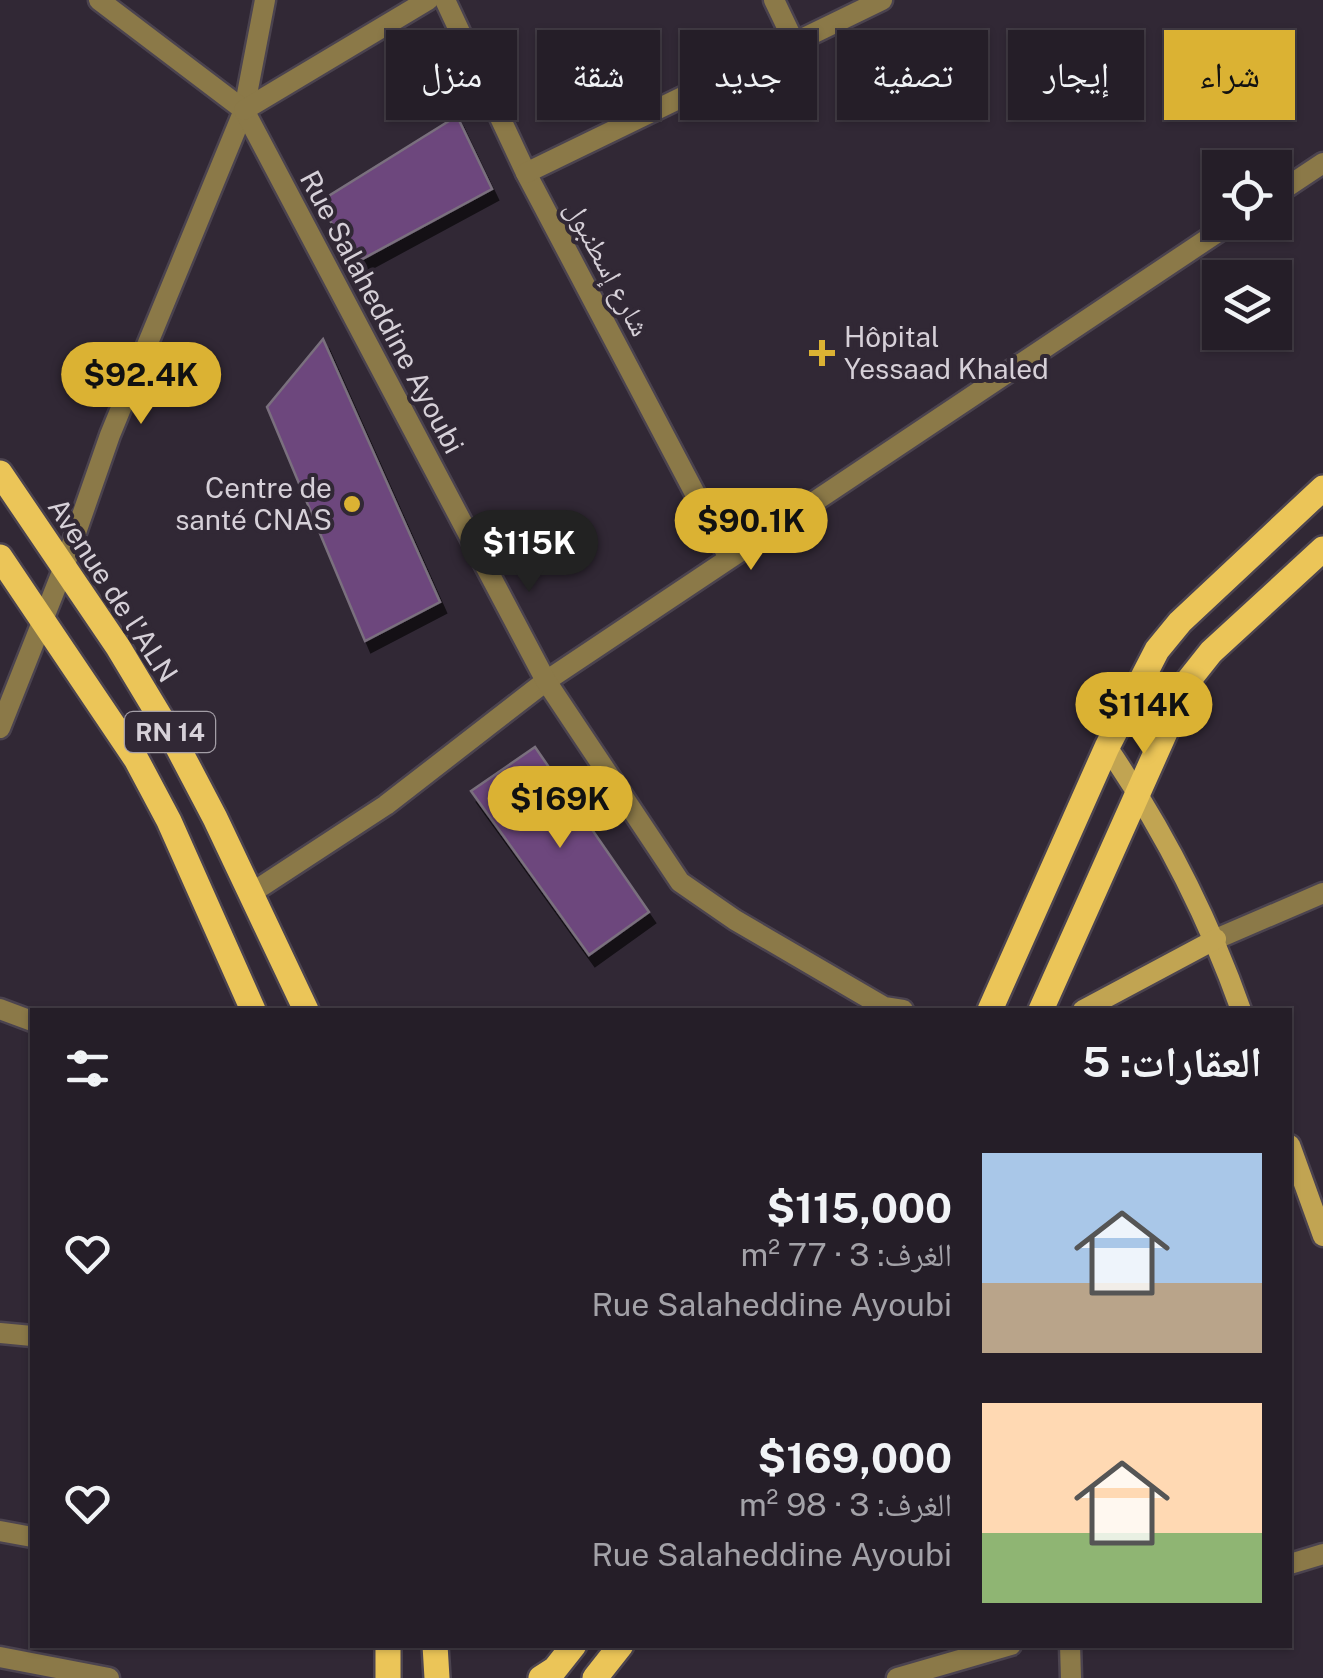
<!DOCTYPE html>
<html lang="ar">
<head>
<meta charset="utf-8">
<style>
  :root { --surface:#251e28; --page:#312b34; --text:#f1f3f6; --muted:#a3a2a8; --line:#423c45; --accent:#dbb233 }
  body { margin:0; font-family:"Public Sans","Noto Naskh Arabic",sans-serif; background:var(--page); color:var(--text); direction:rtl; height:100vh; display:flex; flex-direction:column; font-size:38px; white-space:nowrap }
  * { box-sizing:border-box; margin:0 }
  p { font-size:32px; color:var(--muted) }
  .icon { flex:none; width:55px; height:55px; fill:none; stroke:currentColor; stroke-width:2; stroke-linecap:round; stroke-linejoin:round }
  .map { position:relative; flex:1; overflow:hidden; direction:ltr }
  .drawer { position:absolute; left:30px; top:1008px; width:1262px; height:640px; display:flex; flex-direction:column; background:var(--surface); border-radius:0px; box-shadow:0 2px 8px #0004,0 0 0 2px var(--line); direction:rtl }
  .drawer>* { flex:none }
  .banner { position:absolute; left:30px; top:30px; width:1265px; height:90px; direction:rtl; display:flex; gap:20px }
  .buttons { position:absolute; left:1202px; top:150px; display:grid; gap:20px }
  .buttons a { display:grid; place-items:center; width:90px; height:90px; border-radius:0px; background:var(--surface); box-shadow:0 2px 8px #0004,0 0 0 2px var(--line); font-size:50px }
  .price { position:absolute; translate:-50% -85px; padding:0 22px; border-radius:35px; background:var(--accent); color:#111; font-size:32px; line-height:65px; filter:drop-shadow(0 2px 5px #0008) }
  .price::after { content:''; position:absolute; left:50%; top:60px; width:30px; height:22px; margin-left:-15px; background:inherit; clip-path:polygon(0 0,100% 0,50% 100%) }
  .price.current { background:#222; color:#fff }
  ul { padding:0; list-style:none }
  li { display:flex; align-items:center; gap:30px; height:250px; padding:0 30px }
  li span { display:grid; place-items:center; flex:none; width:280px; height:200px; border-radius:0px; color:#555 }
  li>.icon { margin-inline-start:auto }
  span .icon { width:120px; height:120px; fill:#fffc; stroke-width:1 }
  li b { font-size:42px }
  h2 { display:flex; justify-content:space-between; align-items:center; height:120px; padding:0 30px; font-size:42px }
  .chip { padding:0 35px; border-radius:0px; background:var(--surface); box-shadow:0 2px 8px #0004,0 0 0 2px var(--line); font-size:35px; line-height:90px }
  .chip.current { background:var(--accent); color:#111 }
  .map>svg:first-child { display:block }
  .building { fill:#6d477d; stroke:#7a707e; stroke-width:2.5; filter:url(#shadow) }
  .lines { fill:none; stroke-linecap:round; stroke-linejoin:round }
  .minor-casing { stroke:#4b434f; stroke-width:25 }
  .tertiary-casing { stroke:#4b434f; stroke-width:25 }
  .secondary-casing { stroke:#4b434f; stroke-width:25 }
  .primary-casing { stroke:#4b434f; stroke-width:30 }
  .minor { stroke:#8b7948; stroke-width:20 }
  .tertiary { stroke:#8b7948; stroke-width:20 }
  .secondary { stroke:#c1a452; stroke-width:20 }
  .primary { stroke:#ebc558; stroke-width:25 }
  .poi-dot { fill:#dbb233; stroke:#312835; stroke-width:4 }
  .labels { text-anchor:middle; stroke-width:8; stroke-linejoin:round; paint-order:stroke }
  .shield { fill:#312835; stroke:#a49ea7; stroke-width:2.5 }
  .shield-label { font-size:25px; font-weight:bold; fill:#d6d0d8 }
  .street-label { font-size:28px; fill:#d6d0d8; stroke:#312835 }
  .poi-label { font-size:28px; fill:#d6d0d8; stroke:#312835; text-anchor:start }
</style>
</head>
<body>
<div class="map">
<svg width="1323" height="1678" viewBox="0 0 1323 1678">
  <defs>
    <filter id="shadow"><feDropShadow dx="6" dy="11" stdDeviation="0" flood-color="#0009"/></filter>
  </defs>
  <rect width="100%" height="100%" fill="#312835"/>
  <!-- building -->
  <g class="building">
    <path d="M457,116L492,189L355,263L319,202Z"/>
    <path d="M323,339L440,602L365,641L267,407Z"/>
    <path d="M535,747L649,912L589,955L471,791Z"/>
  </g>
  <g class="lines">
    <defs>
      <g id="minor">
        <path d="M445,0L526,173L729,558"/>
        <path d="M774,0L795,44"/>
        <path d="M526,173L882,0"/>
        <path d="M1275,195L1323,163"/>
        <path d="M0,728L64,567L110,435L244,110L265,0"/>
        <path d="M250,894L386,805L546,681L1233,222"/>
        <path d="M1216,939L1323,893"/>
        <path d="M0,1009L32,1021"/>
        <path d="M0,1333L32,1336"/>
        <path d="M0,1531L32,1537"/>
        <path d="M1290,1564L1323,1554"/>
        <path d="M1070,1645L1071,1678"/>
        <path d="M0,1657L109,1678"/>
        <path d="M897,1678L1011,1645"/>
      </g>
      <g id="tertiary">
        <path d="M99,0L244,110L546,681L680,882L735,920L884,1007L903,1010"/>
        <path d="M244,110L428,0"/>
      </g>
      <g id="secondary">
        <path d="M1107,747C1163,829 1208,917 1241,1010"/>
        <path d="M1083,1010L1216,939"/>
        <path d="M1290,1145L1323,1236"/>
      </g>
      <g id="primary">
        <path d="M0,473L118,647L174,740L215,818L306,1010"/>
        <path d="M0,557L136,759L169,821L253,1010"/>
        <path d="M990,1010L1107,747L1157,650L1180,622L1323,488"/>
        <path d="M1041,1010L1188,681L1211,652L1323,549"/>
        <path d="M388,1645V1678"/>
        <path d="M435,1645L437,1678"/>
        <path d="M541,1678L555,1669L574,1645"/>
        <path d="M595,1678L621,1645"/>
      </g>
    </defs>
    <!-- minor casing -->
    <use href="#minor" class="minor-casing"/>
    <!-- tertiary casing -->
    <use href="#tertiary" class="tertiary-casing"/>
    <!-- secondary casing -->
    <use href="#secondary" class="secondary-casing"/>
    <!-- primary casing -->
    <use href="#primary" class="primary-casing"/>
    <!-- minor -->
    <use href="#minor" class="minor"/>
    <!-- tertiary -->
    <use href="#tertiary" class="tertiary"/>
    <!-- secondary -->
    <use href="#secondary" class="secondary"/>
    <!-- primary -->
    <use href="#primary" class="primary"/>
  </g>
  <!-- markers -->
  <g class="poi-dot">
    <path d="M817 338h10v10h10v10h-10v10h-10v-10h-10v-10h10z"/>
    <circle cx="352" cy="504" r="10"/>
  </g>
  <g class="labels">
    <!-- shield labels -->
    <rect class="shield" x="125" y="712" width="90" height="40" rx="8"/>
    <g class="shield-label">
      <text x="170" y="741">RN 14</text>
    </g>
    <!-- street labels -->
    <g class="street-label">
      <text transform="translate(608 268) rotate(62)" y="10">شارع إسطنبول</text>
      <text transform="translate(382 312) rotate(62)" y="10">Rue Salaheddine Ayoubi</text>
      <text transform="translate(113 590) rotate(57)" y="10">Avenue de l'ALN</text>
    </g>
    <!-- poi labels -->
    <g class="poi-label">
      <text x="844" y="347">Hôpital<tspan x="844" dy="32">Yessaad Khaled</tspan></text>
      <text x="332" y="498" text-anchor="end">Centre de<tspan x="332" dy="32">santé CNAS</tspan></text>
    </g>
  </g>
</svg>
<div class="buttons">
<a><svg class="icon" aria-label="locate" viewBox="0 0 24 24"><circle cx="12" cy="12" r="6"/><path d="M12 2v4M12 18v4M2 12h4M18 12h4"/></svg></a>
<a><svg class="icon" aria-label="layers" viewBox="0 0 24 24"><path d="M12 4l9 5-9 5-9-5zM3 14l9 5 9-5"/></svg></a>
</div>
<b class="price" style="left:141px;top:427px">$92.4K</b>
<b class="price" style="left:751px;top:573px">$90.1K</b>
<b class="price current" style="left:529px;top:595px">$115K</b>
<b class="price" style="left:1144px;top:757px">$114K</b>
<b class="price" style="left:560px;top:851px">$169K</b>
<div class="banner">
<a class="chip current">شراء</a>
<a class="chip">إيجار</a>
<a class="chip">تصفية</a>
<a class="chip">جديد</a>
<a class="chip">شقة</a>
<a class="chip">منزل</a>
</div>
<section class="drawer">
<h2>العقارات: 5<svg class="icon" aria-label="filters" viewBox="0 0 24 24"><path d="M4 7h16M4 17h16"/><circle cx="9" cy="7" r="2"/><circle cx="15" cy="17" r="2"/></svg></h2>
<ul>
<li><span style="background:linear-gradient(#a9c7e8 65%,#b9a48a 0)"><svg class="icon" aria-label="home" viewBox="0 0 24 24"><path d="M3 11l9-7 9 7M6 9v11h12V9"/></svg></span><div><b>$115,000</b><p>الغرف: 3 · 77 m²</p><p>Rue Salaheddine Ayoubi</p></div><svg class="icon" aria-label="heart" viewBox="0 0 24 24"><path d="M12 20l-8-8c-3-5 5-10 8-4 3-6 11-1 8 4z"/></svg></li>
<li><span style="background:linear-gradient(#ffd9b3 65%,#8fb573 0)"><svg class="icon" aria-label="home" viewBox="0 0 24 24"><path d="M3 11l9-7 9 7M6 9v11h12V9"/></svg></span><div><b>$169,000</b><p>الغرف: 3 · 98 m²</p><p>Rue Salaheddine Ayoubi</p></div><svg class="icon" aria-label="heart" viewBox="0 0 24 24"><path d="M12 20l-8-8c-3-5 5-10 8-4 3-6 11-1 8 4z"/></svg></li>
</ul>
</section>
</div>
</body>
</html>
